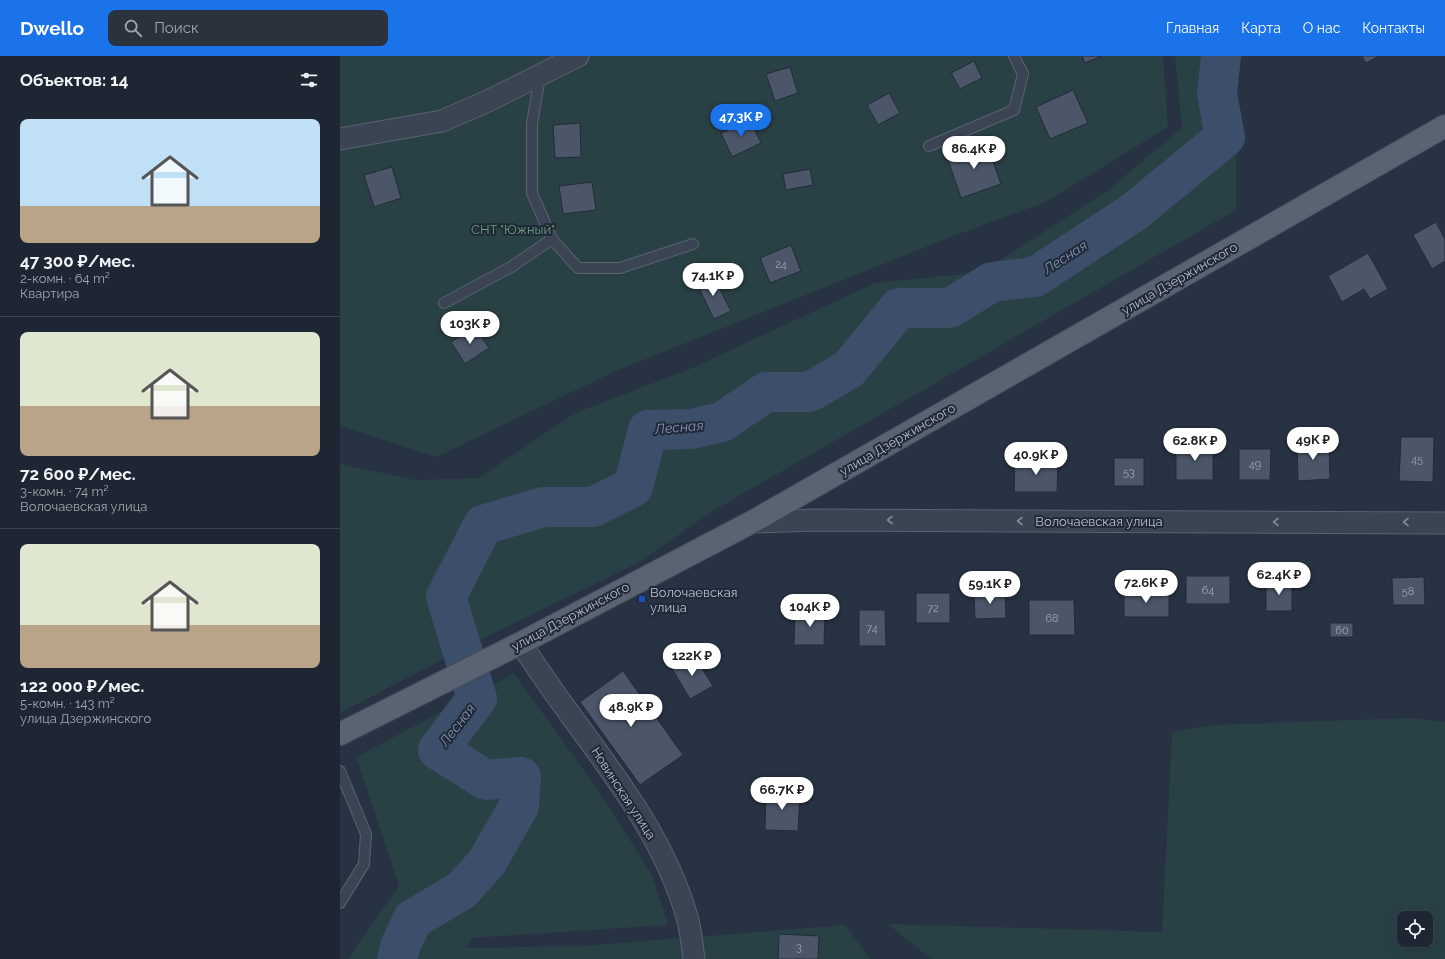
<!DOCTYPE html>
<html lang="ru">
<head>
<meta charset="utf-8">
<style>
  :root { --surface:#1d2632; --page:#2a323e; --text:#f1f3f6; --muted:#a0a5ac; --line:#3b434d; --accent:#1a73e8 }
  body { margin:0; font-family:Raleway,sans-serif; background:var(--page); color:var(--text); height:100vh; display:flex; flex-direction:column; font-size:15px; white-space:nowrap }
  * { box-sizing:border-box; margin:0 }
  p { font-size:13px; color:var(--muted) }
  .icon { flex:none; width:22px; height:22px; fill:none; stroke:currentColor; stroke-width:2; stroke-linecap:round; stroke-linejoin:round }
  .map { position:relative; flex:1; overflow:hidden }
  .side { display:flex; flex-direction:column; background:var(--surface); width:340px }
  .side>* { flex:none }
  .controls { position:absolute; left:1057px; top:855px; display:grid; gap:8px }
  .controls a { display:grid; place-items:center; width:36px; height:36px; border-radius:8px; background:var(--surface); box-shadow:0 4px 16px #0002,0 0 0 1px var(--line); font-size:20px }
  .price { position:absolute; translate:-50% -34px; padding:0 9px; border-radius:14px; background:#fff; color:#222; font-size:13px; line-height:26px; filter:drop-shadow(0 1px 2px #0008) }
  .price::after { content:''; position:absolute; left:50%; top:24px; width:12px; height:9px; margin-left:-6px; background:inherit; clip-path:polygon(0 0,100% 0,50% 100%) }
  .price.active { background:var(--accent); color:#fff }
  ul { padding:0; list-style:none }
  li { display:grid; align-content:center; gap:8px; height:212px; padding:0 20px }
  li+li { border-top:1px solid var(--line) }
  li span { display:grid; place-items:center; height:124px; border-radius:8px; color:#555 }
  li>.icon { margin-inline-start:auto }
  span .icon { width:72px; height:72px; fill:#fffc; stroke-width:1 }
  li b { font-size:17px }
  h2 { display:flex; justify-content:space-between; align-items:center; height:48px; padding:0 20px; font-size:17px }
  header { display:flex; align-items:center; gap:24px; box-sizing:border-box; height:56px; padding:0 20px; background:var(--accent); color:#fff }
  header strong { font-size:19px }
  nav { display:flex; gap:22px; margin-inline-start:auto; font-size:14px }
  .search { width:280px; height:36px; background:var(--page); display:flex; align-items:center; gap:10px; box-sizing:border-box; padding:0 14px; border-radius:8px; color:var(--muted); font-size:15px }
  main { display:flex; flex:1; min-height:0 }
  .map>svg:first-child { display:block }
  .green { fill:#294044; fill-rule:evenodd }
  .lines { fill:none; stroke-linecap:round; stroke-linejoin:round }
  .river { stroke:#3d4e6b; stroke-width:40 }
  .building { fill:#4b5669; stroke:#222b3a }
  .service-casing { stroke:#5a6270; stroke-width:12 }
  .minor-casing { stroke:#5a6270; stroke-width:23 }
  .primary-casing { stroke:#454d5c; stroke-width:24 }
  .service { stroke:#3b4452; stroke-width:10 }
  .minor { stroke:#3b4452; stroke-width:21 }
  .primary { stroke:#596372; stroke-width:22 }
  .oneway { stroke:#808895 }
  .transit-dot { fill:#1a4fb4; stroke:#202938; stroke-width:1.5 }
  .labels { text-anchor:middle; stroke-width:4; stroke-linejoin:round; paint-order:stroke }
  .number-label { font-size:11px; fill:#9ea5b3 }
  .park-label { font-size:13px; fill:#709d7c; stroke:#202938 }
  .street-label { font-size:13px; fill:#b9bfcc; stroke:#202938 }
  .poi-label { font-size:13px; fill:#b9bfcc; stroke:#202938; text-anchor:start }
  .water-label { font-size:14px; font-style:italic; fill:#8094b3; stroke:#202938 }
</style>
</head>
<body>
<header>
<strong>Dwello</strong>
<div class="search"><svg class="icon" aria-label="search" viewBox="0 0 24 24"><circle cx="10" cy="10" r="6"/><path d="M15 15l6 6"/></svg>Поиск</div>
<nav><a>Главная</a><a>Карта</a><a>О нас</a><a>Контакты</a></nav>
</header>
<main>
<section class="side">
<h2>Объектов: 14<svg class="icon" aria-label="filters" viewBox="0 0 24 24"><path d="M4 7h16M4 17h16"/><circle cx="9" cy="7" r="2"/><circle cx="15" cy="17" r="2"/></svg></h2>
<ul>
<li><span style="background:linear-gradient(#bfe0f5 70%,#b9a48a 0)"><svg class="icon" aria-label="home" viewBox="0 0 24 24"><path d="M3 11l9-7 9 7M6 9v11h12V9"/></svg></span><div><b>47 300 ₽/мес.</b><p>2-комн. · 64 m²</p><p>Квартира</p></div></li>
<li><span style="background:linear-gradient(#dfe7d0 60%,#b9a48a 0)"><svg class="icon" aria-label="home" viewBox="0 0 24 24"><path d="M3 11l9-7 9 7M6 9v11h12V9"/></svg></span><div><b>72 600 ₽/мес.</b><p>3-комн. · 74 m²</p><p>Волочаевская улица</p></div></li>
<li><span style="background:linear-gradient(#dfe7d0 65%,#b9a48a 0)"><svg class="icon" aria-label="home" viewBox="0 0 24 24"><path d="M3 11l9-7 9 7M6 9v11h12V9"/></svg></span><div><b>122 000 ₽/мес.</b><p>5-комн. · 143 m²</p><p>улица Дзержинского</p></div></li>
</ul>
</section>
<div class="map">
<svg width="1105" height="903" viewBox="0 0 1105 903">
  <rect width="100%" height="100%" fill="#273243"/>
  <!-- green -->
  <g class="green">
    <path d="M0,0H823L828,71L706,146L603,184L276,315L96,401L0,370Z"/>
    <path d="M835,0H896V154L371,456L300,506L146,581L0,657V408L75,424L139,422L235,357L352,312L535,227L642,216L767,135L842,72Z"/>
    <path d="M174,617L260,737L312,819L328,869L132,882L126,892L242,890L505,869L530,903H8L59,830L16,701Z"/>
    <path d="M1070,662L1105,666V903H591L548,868L822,876L832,676L872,669ZM1064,862H1086V884H1064Z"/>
  </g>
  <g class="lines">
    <!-- river -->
    <path class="river" d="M57,903L61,888L73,863L122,834L147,806L179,750L181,721L146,724L98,694L137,642L106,541L143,469L203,451H253L293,431L308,374L351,373L382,366L426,336H470L509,313L559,252H610L652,226L695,221L794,156L885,81L877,38L881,0"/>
  </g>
  <!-- building -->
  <g class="building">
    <path d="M742,0H762L745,7Z"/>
    <path d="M1022,0H1039L1026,7Z"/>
    <path d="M634,5L642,22L620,33L611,17Z"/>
    <path d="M450,11L458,37L435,45L426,18Z"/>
    <path d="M733,34L748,67L710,83L696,51Z"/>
    <path d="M549,37L560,57L538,69L527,49Z"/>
    <path d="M410,64L421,87L392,101L381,77Z"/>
    <path d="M240,67L241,101L215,102L213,69Z"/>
    <path d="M646,86L661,128L621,142L607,101Z"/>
    <path d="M52,111L61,142L34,151L24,119Z"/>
    <path d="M470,113L473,129L446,134L443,118Z"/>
    <path d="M252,126L256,154L223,158L219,130Z"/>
    <path d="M1096,166L1105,183V205L1092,213L1073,179Z"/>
    <path d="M451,189L461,215L430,227L420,202Z"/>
    <path d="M1028,197L1048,233L1030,243L1024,233L1002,246L988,220Z"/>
    <path d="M372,218L391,255L374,263L356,226Z"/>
    <path d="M135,271L149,292L125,308L111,286Z"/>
    <path d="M1061,381H1094L1093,426L1059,425Z"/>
    <path d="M989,386L990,423L958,425L957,387Z"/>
    <path d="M873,388V424H836V389Z"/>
    <path d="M899,393H931L930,424H899Z"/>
    <rect x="774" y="402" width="30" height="28"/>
    <path d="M675,404H718L717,436H674Z"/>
    <rect x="846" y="520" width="44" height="28"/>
    <path d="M1084,521L1085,549H1053L1052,522Z"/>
    <rect x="926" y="524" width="26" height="31"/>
    <rect x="784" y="534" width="45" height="27"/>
    <path d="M634,536H665L666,562L635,563Z"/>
    <rect x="576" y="537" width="34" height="30"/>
    <path d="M689,544H734L735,579H689Z"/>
    <path d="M455,554H485L484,589H454Z"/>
    <path d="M519,554H545L546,590H519Z"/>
    <rect x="990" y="567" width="23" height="14"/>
    <path d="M353,598L373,630L350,643L331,611Z"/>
    <path d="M283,615L343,699L300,729L240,646Z"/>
    <path d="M426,736L460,737L458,775L425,774Z"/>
    <path d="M439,878L479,880L478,903H438Z"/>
  </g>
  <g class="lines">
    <defs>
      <g id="service">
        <path d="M200,20L192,68V137L212,183L238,212H280L353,188"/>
        <path d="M589,90L674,54L683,18L674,0"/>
        <path d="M104,247L171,211L212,183"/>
        <path d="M0,715L26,778L24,808L0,847"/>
      </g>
      <g id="minor">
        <path d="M0,83L102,65L148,45L238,0"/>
        <path d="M412,466L477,464L1105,467"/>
        <path d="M181,587C237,678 317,756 347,861C351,874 352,889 354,903"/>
      </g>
      <path id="primary" d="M0,678L181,587L412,466L1105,70"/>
    </defs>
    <!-- service casing -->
    <use href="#service" class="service-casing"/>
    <!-- minor casing -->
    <use href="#minor" class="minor-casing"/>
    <!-- primary casing -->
    <use href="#primary" class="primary-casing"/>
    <!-- service -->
    <use href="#service" class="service"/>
    <!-- minor -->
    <use href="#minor" class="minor"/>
    <!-- primary -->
    <use href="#primary" class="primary"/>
  </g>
  <!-- one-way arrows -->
  <defs><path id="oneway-chevron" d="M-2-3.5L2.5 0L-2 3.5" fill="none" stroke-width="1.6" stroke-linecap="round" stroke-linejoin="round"/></defs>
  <g class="oneway">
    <use href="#oneway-chevron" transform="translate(550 464) rotate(-180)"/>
    <use href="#oneway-chevron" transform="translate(680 465) rotate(-180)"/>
    <use href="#oneway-chevron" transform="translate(936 466) rotate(-180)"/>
    <use href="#oneway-chevron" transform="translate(1066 466) rotate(-180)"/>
  </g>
  <!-- markers -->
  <rect class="transit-dot" x="298" y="539" width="8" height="8" rx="2"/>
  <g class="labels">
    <!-- number labels -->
    <g class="number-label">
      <text x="441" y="212">24</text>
      <text x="1077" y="407">45</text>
      <text x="915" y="412">49</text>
      <text x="789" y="420">53</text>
      <text x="868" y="538">64</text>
      <text x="1068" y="539">58</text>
      <text x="593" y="556">72</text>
      <text x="712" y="566">68</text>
      <text x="532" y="576">74</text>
      <text x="1002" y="578">60</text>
      <text x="459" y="895">3</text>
    </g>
    <!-- park labels -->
    <g class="park-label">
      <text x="173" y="178">СНТ "Южный"</text>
    </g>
    <!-- street labels -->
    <g class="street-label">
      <text transform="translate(839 222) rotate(-30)" y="5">улица Дзержинского</text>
      <text transform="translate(557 383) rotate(-30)" y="5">улица Дзержинского</text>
      <text x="759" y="470">Волочаевская улица</text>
      <text transform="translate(230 560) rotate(-28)" y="5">улица Дзержинского</text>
      <text transform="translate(284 737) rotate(57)" y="5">Новинская улица</text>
    </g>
    <!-- poi labels -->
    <g class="poi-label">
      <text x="310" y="541">Волочаевская<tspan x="310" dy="15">улица</tspan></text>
    </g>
    <!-- water labels -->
    <g class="water-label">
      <text transform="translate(725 201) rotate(-33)" y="5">Лесная</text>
      <text transform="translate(339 371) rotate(-5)" y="5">Лесная</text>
      <text transform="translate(117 669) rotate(-53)" y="5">Лесная</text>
    </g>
  </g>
</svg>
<div class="controls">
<a><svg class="icon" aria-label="locate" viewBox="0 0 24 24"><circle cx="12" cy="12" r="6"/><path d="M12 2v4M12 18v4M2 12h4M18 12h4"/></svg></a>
</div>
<b class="price active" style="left:401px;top:82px">47.3K ₽</b>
<b class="price" style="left:634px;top:114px">86.4K ₽</b>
<b class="price" style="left:373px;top:241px">74.1K ₽</b>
<b class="price" style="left:130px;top:289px">103K ₽</b>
<b class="price" style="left:973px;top:405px">49K ₽</b>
<b class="price" style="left:855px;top:406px">62.8K ₽</b>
<b class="price" style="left:696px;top:420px">40.9K ₽</b>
<b class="price" style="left:939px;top:540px">62.4K ₽</b>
<b class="price" style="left:806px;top:548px">72.6K ₽</b>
<b class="price" style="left:650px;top:549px">59.1K ₽</b>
<b class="price" style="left:470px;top:572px">104K ₽</b>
<b class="price" style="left:352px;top:621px">122K ₽</b>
<b class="price" style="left:291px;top:672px">48.9K ₽</b>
<b class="price" style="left:442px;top:755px">66.7K ₽</b>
</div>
</main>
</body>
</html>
